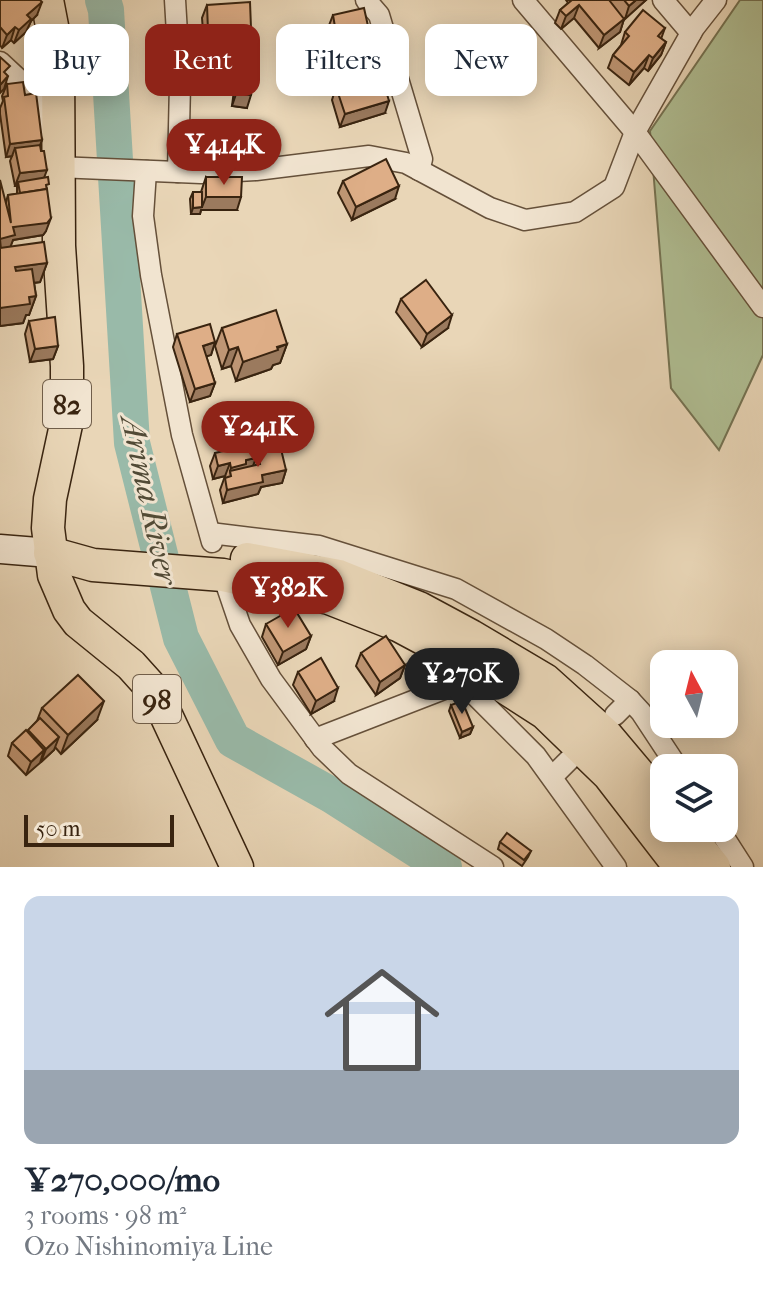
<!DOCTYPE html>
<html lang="en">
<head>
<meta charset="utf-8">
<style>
  :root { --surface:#fff; --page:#f6f6f7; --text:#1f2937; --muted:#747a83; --line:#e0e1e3; --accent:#8f2418 }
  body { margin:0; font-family:"IM FELL French Canon",serif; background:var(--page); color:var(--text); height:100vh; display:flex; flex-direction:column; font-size:30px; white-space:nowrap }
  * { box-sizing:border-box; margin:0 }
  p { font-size:26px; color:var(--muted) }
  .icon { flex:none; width:44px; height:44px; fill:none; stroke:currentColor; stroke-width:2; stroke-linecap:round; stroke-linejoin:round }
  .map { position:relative; height:867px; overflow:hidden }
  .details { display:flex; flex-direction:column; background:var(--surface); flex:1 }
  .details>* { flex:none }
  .banner { position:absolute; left:24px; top:24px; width:716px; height:72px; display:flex; gap:16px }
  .needle { width:52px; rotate:353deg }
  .buttons { position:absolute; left:650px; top:650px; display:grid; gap:16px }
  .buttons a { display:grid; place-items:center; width:88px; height:88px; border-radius:16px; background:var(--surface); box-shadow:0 4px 20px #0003; font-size:40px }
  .scale { position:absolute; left:24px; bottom:20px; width:150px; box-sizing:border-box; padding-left:8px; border:4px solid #392410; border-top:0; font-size:22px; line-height:28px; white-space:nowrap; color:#392410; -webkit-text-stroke:6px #f1e4d0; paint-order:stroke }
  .price { position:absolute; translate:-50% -68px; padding:0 18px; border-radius:28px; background:var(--accent); color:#fff; font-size:26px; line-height:52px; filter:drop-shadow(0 2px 4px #0008) }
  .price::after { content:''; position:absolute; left:50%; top:48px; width:24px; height:18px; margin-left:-12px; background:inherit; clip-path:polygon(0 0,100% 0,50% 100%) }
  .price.on { background:#222; color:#fff }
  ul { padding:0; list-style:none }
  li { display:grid; align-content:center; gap:16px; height:424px; padding:0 24px }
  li+li { border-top:2px solid var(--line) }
  li span { display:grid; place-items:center; height:248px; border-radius:16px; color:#555 }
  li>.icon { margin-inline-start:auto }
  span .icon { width:144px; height:144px; fill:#fffc; stroke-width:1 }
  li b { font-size:34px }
  .pill { padding:0 28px; border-radius:16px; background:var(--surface); box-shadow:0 4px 20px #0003; font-size:28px; line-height:72px }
  .pill.on { background:var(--accent); color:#fff }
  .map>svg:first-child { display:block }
  .green { fill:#b0bf94; stroke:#747252; stroke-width:2 }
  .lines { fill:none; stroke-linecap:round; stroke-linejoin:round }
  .river { stroke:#99baa9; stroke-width:36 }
  .street-casing { stroke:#65503a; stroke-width:23 }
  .secondary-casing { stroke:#392410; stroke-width:31 }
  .primary-casing { stroke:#392410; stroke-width:35 }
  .street { stroke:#f1e4d0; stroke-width:20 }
  .secondary { stroke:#f1e4d0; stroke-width:28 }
  .primary { stroke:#e9d6b7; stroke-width:32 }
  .wall { fill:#bf9674; stroke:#392410; stroke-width:2 }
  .shaded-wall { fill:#9b7a5e; stroke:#392410; stroke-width:2 }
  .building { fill:#deae87; stroke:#392410; stroke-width:2 }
  .labels { text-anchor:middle; stroke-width:6; stroke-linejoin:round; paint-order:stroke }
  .shield { fill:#f1e4d0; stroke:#705e4a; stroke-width:2 }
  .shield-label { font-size:28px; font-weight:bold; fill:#392410 }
  .water-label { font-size:32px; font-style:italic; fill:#514a36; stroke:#f1e4d0 }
</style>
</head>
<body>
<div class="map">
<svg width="763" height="867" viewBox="0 0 763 867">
  <rect width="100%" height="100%" fill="#e9d6b7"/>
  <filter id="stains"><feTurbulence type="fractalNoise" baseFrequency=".0025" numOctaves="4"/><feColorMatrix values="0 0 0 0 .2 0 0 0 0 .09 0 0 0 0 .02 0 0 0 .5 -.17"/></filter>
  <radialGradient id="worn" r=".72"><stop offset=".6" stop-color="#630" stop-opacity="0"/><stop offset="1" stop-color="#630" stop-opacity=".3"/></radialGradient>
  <!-- green -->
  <path class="green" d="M740,0H763V355L719,450L671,388L650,131Z"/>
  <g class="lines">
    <!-- river -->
    <path class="river" d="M103,0L106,10L132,443L181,638L233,740L333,796L444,867"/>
    <defs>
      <g id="street">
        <path d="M175,0L180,84L178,172"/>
        <path d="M366,0L379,15L422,159L419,170"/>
        <path d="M523,0L635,132L763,307"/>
        <path d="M663,0L691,33"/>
        <path d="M0,62L28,88L55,139"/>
        <path d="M57,167L201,173L256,170L369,156L406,163L490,208L525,220L575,212L614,187L635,132L694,28L716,0"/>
        <path d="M146,171L143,216L151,275L182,435L212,542"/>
        <path d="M210,533L319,546L456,589L546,639L585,665L630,700L641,712L678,768"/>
        <path d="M223,575L240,625L271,679L322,748L349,774L493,867"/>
        <path d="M462,682L536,756L616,867"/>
        <path d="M615,715L630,700"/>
        <path d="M315,739L462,682L467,668"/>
        <path d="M552,777L569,760"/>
        <path d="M718,828L743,867"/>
      </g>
      <path id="secondary" d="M0,549L50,553"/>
      <g id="primary">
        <path d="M47,0L58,57L59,246L67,366V420L50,499L48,528L54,575L69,610L78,622L131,665L149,685L166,715L237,867"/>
        <path d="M50,553L93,565L223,575L329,598L398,625L456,656L545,713L609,775L680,867"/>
        <path d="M247,559L339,576L419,608L471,636L545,680L606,735L664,804"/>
        <path d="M683,828L714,867"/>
      </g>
    </defs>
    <!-- street casing -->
    <use href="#street" class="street-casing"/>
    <!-- secondary casing -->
    <use href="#secondary" class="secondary-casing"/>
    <!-- primary casing -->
    <use href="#primary" class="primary-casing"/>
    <!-- street -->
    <use href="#street" class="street"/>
    <!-- secondary -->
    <use href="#secondary" class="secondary"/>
    <!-- primary -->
    <use href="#primary" class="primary"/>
  </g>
  <!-- wall -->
  <g class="wall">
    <path d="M0,0L37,15L31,21L26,32L14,43L11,40L2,48L0,45Z"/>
    <path d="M566,0H646L624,19L620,32L599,48L574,18L561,29L555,23L560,10L568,3Z"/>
    <path d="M207,5L247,41L204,44L202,18Z"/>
    <path d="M333,15L368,26L363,39L332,46L328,28Z"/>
    <path d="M665,28L661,39L666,42L661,55L648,71L644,68L629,85L608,68L613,55L621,45L625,32Z"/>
    <path d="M243,46L247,108L232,106L238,59Z"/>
    <path d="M342,50L376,73L342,81L338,63Z"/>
    <path d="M7,84L25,95L42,140L40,145L44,178L47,190L46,231L43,235L13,240L10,247L47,263L40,282L34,283L36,296L29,315H26L23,323L0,326L6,202L8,195L17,194V186H15L10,161L12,156L6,157L0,114V108L3,101L2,96Z"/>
    <path d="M336,87L385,113L340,127L332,100Z"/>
    <path d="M206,177L237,210H201L200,214H191L190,199L193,192H201Z"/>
    <path d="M343,181L395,199L352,220L338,193Z"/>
    <path d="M401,299L448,328L422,347L396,312Z"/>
    <path d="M29,321L58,346L53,359L30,362L25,334Z"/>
    <path d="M222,328L287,344L280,363L273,365L271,369L236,381L231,366L222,369L215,346Z"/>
    <path d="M177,334L215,342L211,355L206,356L215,383L210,396L190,402L173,347Z"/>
    <path d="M257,451L286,470L282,483L261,487L258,494L223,503L220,490L225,476L213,479L210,466L215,453L255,457Z"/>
    <path d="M266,624L311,636L306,649L278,665L262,637Z"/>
    <path d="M361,653L405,665L400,678L376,695L356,666Z"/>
    <path d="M298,672L334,701L311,714L293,685Z"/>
    <path d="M451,705L473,727L470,734L460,738L449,711Z"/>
    <path d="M42,708L97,720L61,754L55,747L54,750L41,762L40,761L26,775L8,756L12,743L27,732L37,721Z"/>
    <path d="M500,842L531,851L528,857L522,866L498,849Z"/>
  </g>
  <!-- shaded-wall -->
  <g class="shaded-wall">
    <path d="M636,0H646L625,19L629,6Z"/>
    <path d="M42,2L37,15L31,21L26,32L14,43L19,30L27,15Z"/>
    <path d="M579,5L574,18L561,29L566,16Z"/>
    <path d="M624,19L620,32L599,48L604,35Z"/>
    <path d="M368,26L363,39L332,46L336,33Z"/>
    <path d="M15,27L11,40L2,48L7,35Z"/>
    <path d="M251,28L247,41L204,44L208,31Z"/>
    <path d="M666,42L661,55L648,71L653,58Z"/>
    <path d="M649,55L644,68L629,85L634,72Z"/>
    <path d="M381,60L376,73L342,81L347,68Z"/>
    <path d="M8,76L4,89L0,93V85Z"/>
    <path d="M236,94L251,95L247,108L232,106Z"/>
    <path d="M389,101L385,113L340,127L345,114Z"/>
    <path d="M42,140L37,153L15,148L12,156L6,157L10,144Z"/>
    <path d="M47,170L42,183L18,182L17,186H15L20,173Z"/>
    <path d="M399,186L395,199L352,220L356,207Z"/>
    <path d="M206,197H241L237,210H201L200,214H191L193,208L202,207Z"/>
    <path d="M51,218L46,231L43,235L13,240L10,248L1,250L0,239L13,227Z"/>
    <path d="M47,263L40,282L8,286L15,267Z"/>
    <path d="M36,296L29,315H26L23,323L0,326V308L29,297Z"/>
    <path d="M452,315L448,328L422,347L427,334Z"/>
    <path d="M215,342L211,355L198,359L203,346Z"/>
    <path d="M287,344L280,363L273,365L271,369L236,381L243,362Z"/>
    <path d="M58,346L53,359L30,362L35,349Z"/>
    <path d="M238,347L231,366L222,369L229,350Z"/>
    <path d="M215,383L210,396L190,402L195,389Z"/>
    <path d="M256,458L251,471L231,476L230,471L231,468L246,460Z"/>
    <path d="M230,463L225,476L213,479L218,466Z"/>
    <path d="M286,470L282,483L261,487L258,494L223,503L227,490L262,475Z"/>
    <path d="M311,636L306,649L278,665L283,652Z"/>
    <path d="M405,665L400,678L376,695L380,682Z"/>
    <path d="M338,688L334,701L311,714L316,701Z"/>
    <path d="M104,701L97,720L61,754L68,735Z"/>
    <path d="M473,727L470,734L460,738L462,732Z"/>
    <path d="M59,737L54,750L41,762L46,749Z"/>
    <path d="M44,750L40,763L26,775L31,762Z"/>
  </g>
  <!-- building -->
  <g class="building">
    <path d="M0,0H40L42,2L27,15L31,19L19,30L15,27L7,35L0,27Z"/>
    <path d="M572,0H609L624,19L604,35L579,5L566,16L560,10Z"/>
    <path d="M624,0H636L629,6Z"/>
    <path d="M250,2L251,28L208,31L207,5Z"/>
    <path d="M364,8L368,26L336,33L333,15Z"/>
    <path d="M643,10L665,28L658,36L666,42L653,58L649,55L634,72L613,55L629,36L625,32Z"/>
    <path d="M376,42L381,60L347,68L342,50Z"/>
    <path d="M243,46L258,47L251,95L236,94Z"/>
    <path d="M0,57L10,66L4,72L8,76L0,85Z"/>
    <path d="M381,73L389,101L345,114L336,87Z"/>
    <path d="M23,82L25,95L36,93L42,140L10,144L4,97L8,96L7,84Z"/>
    <path d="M40,145L41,151H44L47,170L20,173L15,148Z"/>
    <path d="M386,159L399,186L356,207L343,181Z"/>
    <path d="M48,177L49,184L46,185L47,191V189L20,193L18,182Z"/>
    <path d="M206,177H242L241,197H206Z"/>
    <path d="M0,180L11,223L8,195L47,189L51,218L47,223L13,227L15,235L0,239Z"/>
    <path d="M193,192H202V207L193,208Z"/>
    <path d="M44,242L47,263L15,267L16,271L32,269L36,296L29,297L30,304L0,308V248Z"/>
    <path d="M426,280L452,315L427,334L401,299Z"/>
    <path d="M276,310L287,344L277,347L278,350L243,362L238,347L229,350L222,328Z"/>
    <path d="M55,317L58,346L35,349L29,321Z"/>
    <path d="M210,324L215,342L203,346L215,383L195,389L177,334Z"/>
    <path d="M252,444L256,458L246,460V464L231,468L230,463L218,466L215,453Z"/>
    <path d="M280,445L286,470L262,475L263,482L227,490L225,478L231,476L230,471L260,464L257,451Z"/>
    <path d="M294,608L311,636L283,652L266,624Z"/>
    <path d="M386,636L405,665L380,682L361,653Z"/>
    <path d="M321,658L338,688L316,701L298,672Z"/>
    <path d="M78,675L104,701L68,735L42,708Z"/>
    <path d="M462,701L473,727L462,732L451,705Z"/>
    <path d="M40,718L59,737L46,749L28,730Z"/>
    <path d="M26,730L44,750L31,762L12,743Z"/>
    <path d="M507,833L531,851L524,860L500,842Z"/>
  </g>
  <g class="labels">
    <!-- shield labels -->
    <g class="shield">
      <rect x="43" y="380" width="48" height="48" rx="6"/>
      <rect x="133" y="675" width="48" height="48" rx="6"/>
    </g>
    <g class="shield-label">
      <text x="67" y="414">82</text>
      <text x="157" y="709">98</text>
    </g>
    <!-- water labels -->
    <g class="water-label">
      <text transform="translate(150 500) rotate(78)" y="11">Arima River</text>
    </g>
  </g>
  <rect width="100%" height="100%" filter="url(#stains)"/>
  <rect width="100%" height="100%" fill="url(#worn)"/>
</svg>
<div class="buttons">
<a><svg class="needle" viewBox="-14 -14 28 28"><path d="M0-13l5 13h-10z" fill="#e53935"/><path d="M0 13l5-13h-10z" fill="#747a83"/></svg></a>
<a><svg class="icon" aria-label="layers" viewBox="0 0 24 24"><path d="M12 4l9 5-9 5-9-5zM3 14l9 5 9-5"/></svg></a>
</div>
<div class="scale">50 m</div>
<b class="price" style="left:224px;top:187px">¥414K</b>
<b class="price" style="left:258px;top:469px">¥241K</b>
<b class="price" style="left:288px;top:630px">¥382K</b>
<b class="price on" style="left:462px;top:716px">¥270K</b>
<div class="banner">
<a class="pill">Buy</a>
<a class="pill on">Rent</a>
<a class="pill">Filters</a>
<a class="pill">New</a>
</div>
</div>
<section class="details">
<ul>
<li><span style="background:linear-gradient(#c9d6e8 70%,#9aa5b1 0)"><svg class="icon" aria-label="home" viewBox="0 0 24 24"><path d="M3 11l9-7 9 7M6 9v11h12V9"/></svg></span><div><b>¥270,000/mo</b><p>3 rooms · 98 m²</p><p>Ozo Nishinomiya Line</p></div></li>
</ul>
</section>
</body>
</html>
